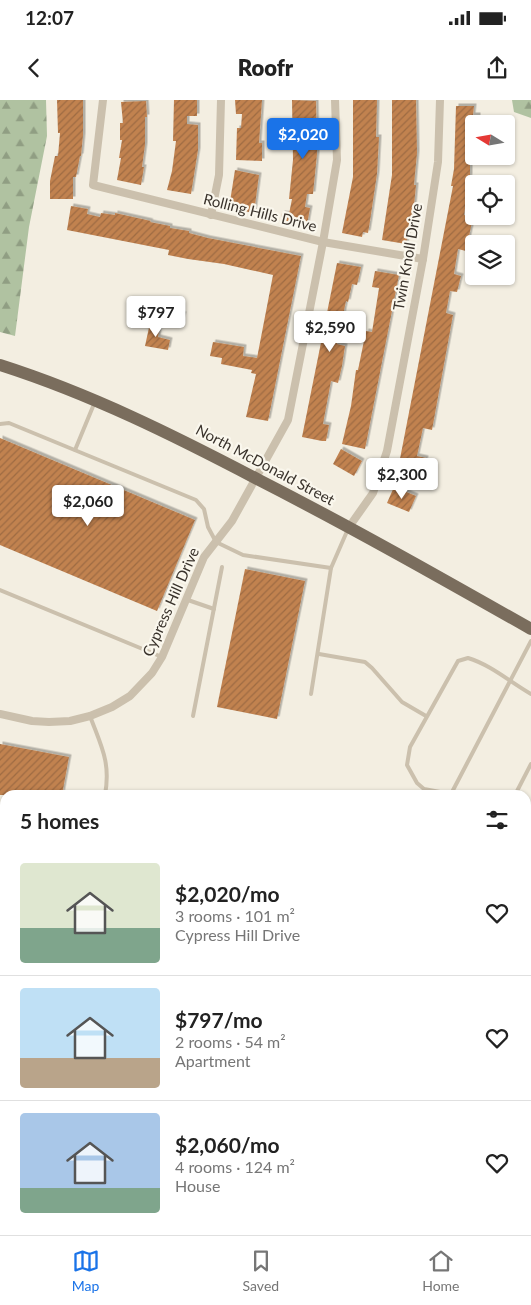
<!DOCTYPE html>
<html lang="en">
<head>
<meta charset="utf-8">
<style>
  :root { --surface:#fff; --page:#f2f2f2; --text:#222; --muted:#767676; --line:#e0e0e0; --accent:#1a73e8 }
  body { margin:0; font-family:Lato,sans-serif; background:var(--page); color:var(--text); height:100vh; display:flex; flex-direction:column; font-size:19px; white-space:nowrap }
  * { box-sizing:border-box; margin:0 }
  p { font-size:16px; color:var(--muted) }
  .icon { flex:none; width:28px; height:28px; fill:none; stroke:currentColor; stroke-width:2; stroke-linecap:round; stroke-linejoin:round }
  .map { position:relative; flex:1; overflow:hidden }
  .details { position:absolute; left:0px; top:690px; width:531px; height:445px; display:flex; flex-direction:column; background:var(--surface); border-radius:15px 15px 0 0; box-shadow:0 1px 4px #0004 }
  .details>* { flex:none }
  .needle { width:32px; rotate:281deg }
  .fabs { position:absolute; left:465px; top:15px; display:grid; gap:10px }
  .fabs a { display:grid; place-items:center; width:50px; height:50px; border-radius:5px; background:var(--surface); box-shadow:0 1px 4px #0004; font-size:25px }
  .price { position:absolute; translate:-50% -42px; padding:0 11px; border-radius:5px; background:#fff; color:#222; font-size:16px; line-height:32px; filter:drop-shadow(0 1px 2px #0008) }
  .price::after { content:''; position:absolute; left:50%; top:30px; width:15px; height:11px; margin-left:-8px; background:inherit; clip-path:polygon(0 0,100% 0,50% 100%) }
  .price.active { background:var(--accent); color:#fff }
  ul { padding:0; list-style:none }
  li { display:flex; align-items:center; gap:15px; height:125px; padding:0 20px }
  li+li { border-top:1px solid var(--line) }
  li span { display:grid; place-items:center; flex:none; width:140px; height:100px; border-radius:5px; color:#555 }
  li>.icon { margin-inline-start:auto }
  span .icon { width:60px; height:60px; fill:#fffc; stroke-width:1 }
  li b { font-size:21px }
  h2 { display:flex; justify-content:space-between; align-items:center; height:60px; padding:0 20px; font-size:21px }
  .status { display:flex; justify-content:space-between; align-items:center; height:35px; padding:0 25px; background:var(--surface); direction:ltr }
  .status svg { height:14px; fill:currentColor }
  header { display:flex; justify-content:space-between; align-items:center; height:65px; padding:0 20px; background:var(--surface); font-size:22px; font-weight:800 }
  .tab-bar { display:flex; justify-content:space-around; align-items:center; height:70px; border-top:1px solid var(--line); background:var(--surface); font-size:14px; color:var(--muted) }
  .tab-bar a { display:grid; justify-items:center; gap:2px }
  .tab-bar .active { color:var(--accent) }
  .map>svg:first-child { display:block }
  .forest { fill:url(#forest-firs) }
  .building { fill:url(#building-hatch); filter:url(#shadow) }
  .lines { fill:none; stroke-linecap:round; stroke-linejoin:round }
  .service { stroke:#cbc0ad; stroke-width:4 }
  .minor { stroke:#cbc0ad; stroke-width:8 }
  .primary { stroke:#7a6d5d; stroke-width:12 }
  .labels { text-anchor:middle; stroke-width:4.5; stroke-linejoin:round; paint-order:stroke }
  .street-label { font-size:15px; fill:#39322b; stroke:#faf7ed }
</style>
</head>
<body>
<div class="status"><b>12:07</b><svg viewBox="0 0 49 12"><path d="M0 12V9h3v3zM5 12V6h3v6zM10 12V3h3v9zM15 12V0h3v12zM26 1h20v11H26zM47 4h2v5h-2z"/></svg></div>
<header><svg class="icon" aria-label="back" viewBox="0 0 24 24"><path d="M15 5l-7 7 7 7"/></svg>Roofr<svg class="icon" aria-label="share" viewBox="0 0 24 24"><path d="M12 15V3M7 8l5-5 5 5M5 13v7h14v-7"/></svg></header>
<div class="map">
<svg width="531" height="1135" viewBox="0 0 531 1135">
  <defs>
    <pattern id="forest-firs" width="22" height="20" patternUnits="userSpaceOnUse" patternTransform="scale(1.25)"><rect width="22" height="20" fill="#b0c2a1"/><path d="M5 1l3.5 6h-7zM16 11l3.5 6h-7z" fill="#909e83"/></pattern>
    <pattern id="building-hatch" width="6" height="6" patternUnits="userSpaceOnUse" patternTransform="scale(1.25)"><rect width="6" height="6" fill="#c18250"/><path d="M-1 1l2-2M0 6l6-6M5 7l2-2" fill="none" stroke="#9e6b43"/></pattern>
    <filter id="shadow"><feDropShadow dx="2.5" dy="-2.5" stdDeviation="0" flood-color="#0004"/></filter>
  </defs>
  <rect width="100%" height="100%" fill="#f3eee1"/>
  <!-- forest -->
  <g class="forest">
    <path d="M0,0H46L47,36L29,127L15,236L0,232Z"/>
    <path d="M512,0H531V18L514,12Z"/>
  </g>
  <!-- building -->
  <g class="building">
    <path d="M57,0H83V35L81,56H80L76,77H73V99H50V81L55,56H58L60,33H58Z"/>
    <path d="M174,0H197V16H187V24L198,25V50L191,94L167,90L172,71L176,41H173Z"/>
    <path d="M235,0H262L259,43H262V61L236,60L237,28H241L242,14H236Z"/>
    <path d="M292,0L316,1L317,54L313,94H307L305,107L310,108L307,125L281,120L282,113L289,114L292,99H289L293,60Z"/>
    <path d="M353,0H377L376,37H379L377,74L370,121L368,133L363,132L362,137L342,133L353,77Z"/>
    <path d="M392,0H416L417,53L414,85H416L414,106L406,144L382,140L392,75Z"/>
    <path d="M146,1L147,17H145V45L142,67H144L141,85L117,80L121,58H119L122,40H120V23H123L121,2Z"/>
    <path d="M456,6H474L473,15H478V23H474V47H470V75L464,115L473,117L466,151L458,149L454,174L461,176L457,192L450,191L446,213L453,215L432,330L423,328L417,356L426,358L422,373L398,369L453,86H451L454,69Z"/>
    <path d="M235,70L259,75L254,113L229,108Z"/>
    <path d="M71,106L88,109L87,114L100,117L101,113L115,115V113L151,121L150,122L170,126V128L189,131V133L208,138L301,156L268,321L246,317L256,274L251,273L252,270L221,264L222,258L210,256L213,242L244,247L243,256L257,258L273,175L224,164L188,159L168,155L169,150L67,130Z"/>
    <path d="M337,163L361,167L357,185L352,184L348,202L346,201L337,244L345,246L342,266L338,283L331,281L323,324L329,325L326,341H322L302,337Z"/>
    <path d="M375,171L399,175L365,349L342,344L351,306L356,270H358L366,231L372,232L379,188L372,187Z"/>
    <path d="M169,210L184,214L180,227L166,223Z"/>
    <path d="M150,223L160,225L158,237L170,240L168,250L145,246Z"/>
    <path d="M0,338L195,420L157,511L0,445Z"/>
    <path d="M341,349L362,361L354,376L333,364Z"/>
    <path d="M394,387L416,396L409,412L387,403Z"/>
    <path d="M245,469L305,481L277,619L217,607Z"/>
    <path d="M0,644L69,657L62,695H0Z"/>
  </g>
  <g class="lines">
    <!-- service -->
    <g class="service">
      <path d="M0,324L9,323L196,400L204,409L208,427L216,442L243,455L331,468L348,429"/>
      <path d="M75,350L94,304"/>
      <path d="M0,490L162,557"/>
      <path d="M185,499L214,509"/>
      <path d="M319,554L365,562L372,568L402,602L426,616"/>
      <path d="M311,594L331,468"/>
      <path d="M90,616C101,646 111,662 105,695"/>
      <path d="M193,616L222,467"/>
      <path d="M451,694L531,541"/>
      <path d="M456,695L424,689L417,683L407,665L410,647L458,561L468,558C491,565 510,582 531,594"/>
      <path d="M515,695L531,664"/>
      <path d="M526,709L531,710"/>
      <path d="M526,737L531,738"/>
      <path d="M526,883L531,884"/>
      <path d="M526,1014L531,1015"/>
      <path d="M526,1039L531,1040"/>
      <path d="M0,1058L5,1059"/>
      <path d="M526,1064L531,1065"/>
      <path d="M288,1135L289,1130"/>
    </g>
    <!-- minor -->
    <g class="minor">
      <path d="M103,0L93,85L323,142L423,159"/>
      <path d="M211,115L219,75L221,0"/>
      <path d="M349,427L373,393L387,351L423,159L438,62L440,0"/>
      <path d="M0,614L32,621L49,622L70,621L90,616L112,607L130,596L152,573L162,557L204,457L232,421L288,320L323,142L337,60L335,0"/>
    </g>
    <!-- primary -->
    <path class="primary" d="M0,265C91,294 175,336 259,380C351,427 441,478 531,529"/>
  </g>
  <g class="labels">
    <!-- street labels -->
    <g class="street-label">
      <text transform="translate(260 113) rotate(14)" y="5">Rolling Hills Drive</text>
      <text transform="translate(408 157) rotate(-80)" y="5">Twin Knoll Drive</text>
      <text transform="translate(265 365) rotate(28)" y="5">North McDonald Street</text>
      <text transform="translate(171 502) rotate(-66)" y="5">Cypress Hill Drive</text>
    </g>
  </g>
</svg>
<div class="fabs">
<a><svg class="needle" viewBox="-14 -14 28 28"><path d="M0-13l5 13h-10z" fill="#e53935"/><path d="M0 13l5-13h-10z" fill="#767676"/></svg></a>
<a><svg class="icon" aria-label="locate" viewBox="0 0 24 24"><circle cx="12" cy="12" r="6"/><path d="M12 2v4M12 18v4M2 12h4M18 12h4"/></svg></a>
<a><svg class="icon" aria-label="layers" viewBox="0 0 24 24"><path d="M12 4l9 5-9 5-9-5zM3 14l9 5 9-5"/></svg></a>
</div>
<b class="price active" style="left:303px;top:60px">$2,020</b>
<b class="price" style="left:156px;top:238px">$797</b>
<b class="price" style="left:330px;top:253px">$2,590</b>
<b class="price" style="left:402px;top:400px">$2,300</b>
<b class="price" style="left:88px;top:427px">$2,060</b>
<section class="details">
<h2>5 homes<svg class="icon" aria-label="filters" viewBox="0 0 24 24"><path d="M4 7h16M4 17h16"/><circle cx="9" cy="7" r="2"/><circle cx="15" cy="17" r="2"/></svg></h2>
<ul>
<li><span style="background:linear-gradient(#dfe7d0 65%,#7fa58c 0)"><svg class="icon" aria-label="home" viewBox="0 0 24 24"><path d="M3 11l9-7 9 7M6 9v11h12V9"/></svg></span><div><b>$2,020/mo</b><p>3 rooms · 101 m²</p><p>Cypress Hill Drive</p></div><svg class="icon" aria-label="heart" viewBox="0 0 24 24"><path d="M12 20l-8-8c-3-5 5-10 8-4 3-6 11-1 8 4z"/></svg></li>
<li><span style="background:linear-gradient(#bfe0f5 70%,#b9a48a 0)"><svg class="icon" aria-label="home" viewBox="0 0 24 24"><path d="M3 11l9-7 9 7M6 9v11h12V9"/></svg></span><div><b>$797/mo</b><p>2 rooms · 54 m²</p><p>Apartment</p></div><svg class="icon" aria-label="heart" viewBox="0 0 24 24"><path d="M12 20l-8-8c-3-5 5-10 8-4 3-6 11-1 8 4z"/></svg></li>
<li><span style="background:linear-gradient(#a9c7e8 75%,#7fa58c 0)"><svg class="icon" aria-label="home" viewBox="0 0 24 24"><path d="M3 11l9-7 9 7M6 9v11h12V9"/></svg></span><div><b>$2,060/mo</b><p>4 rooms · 124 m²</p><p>House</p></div><svg class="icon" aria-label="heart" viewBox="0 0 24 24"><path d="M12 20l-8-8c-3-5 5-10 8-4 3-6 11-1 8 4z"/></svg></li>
</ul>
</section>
</div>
<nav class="tab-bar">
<a class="active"><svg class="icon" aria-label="map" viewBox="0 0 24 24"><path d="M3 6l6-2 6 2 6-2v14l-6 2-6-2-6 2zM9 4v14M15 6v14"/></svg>Map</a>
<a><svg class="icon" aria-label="saved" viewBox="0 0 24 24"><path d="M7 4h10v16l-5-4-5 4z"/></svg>Saved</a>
<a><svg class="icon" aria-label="home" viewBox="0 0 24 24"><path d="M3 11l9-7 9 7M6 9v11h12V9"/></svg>Home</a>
</nav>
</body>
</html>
